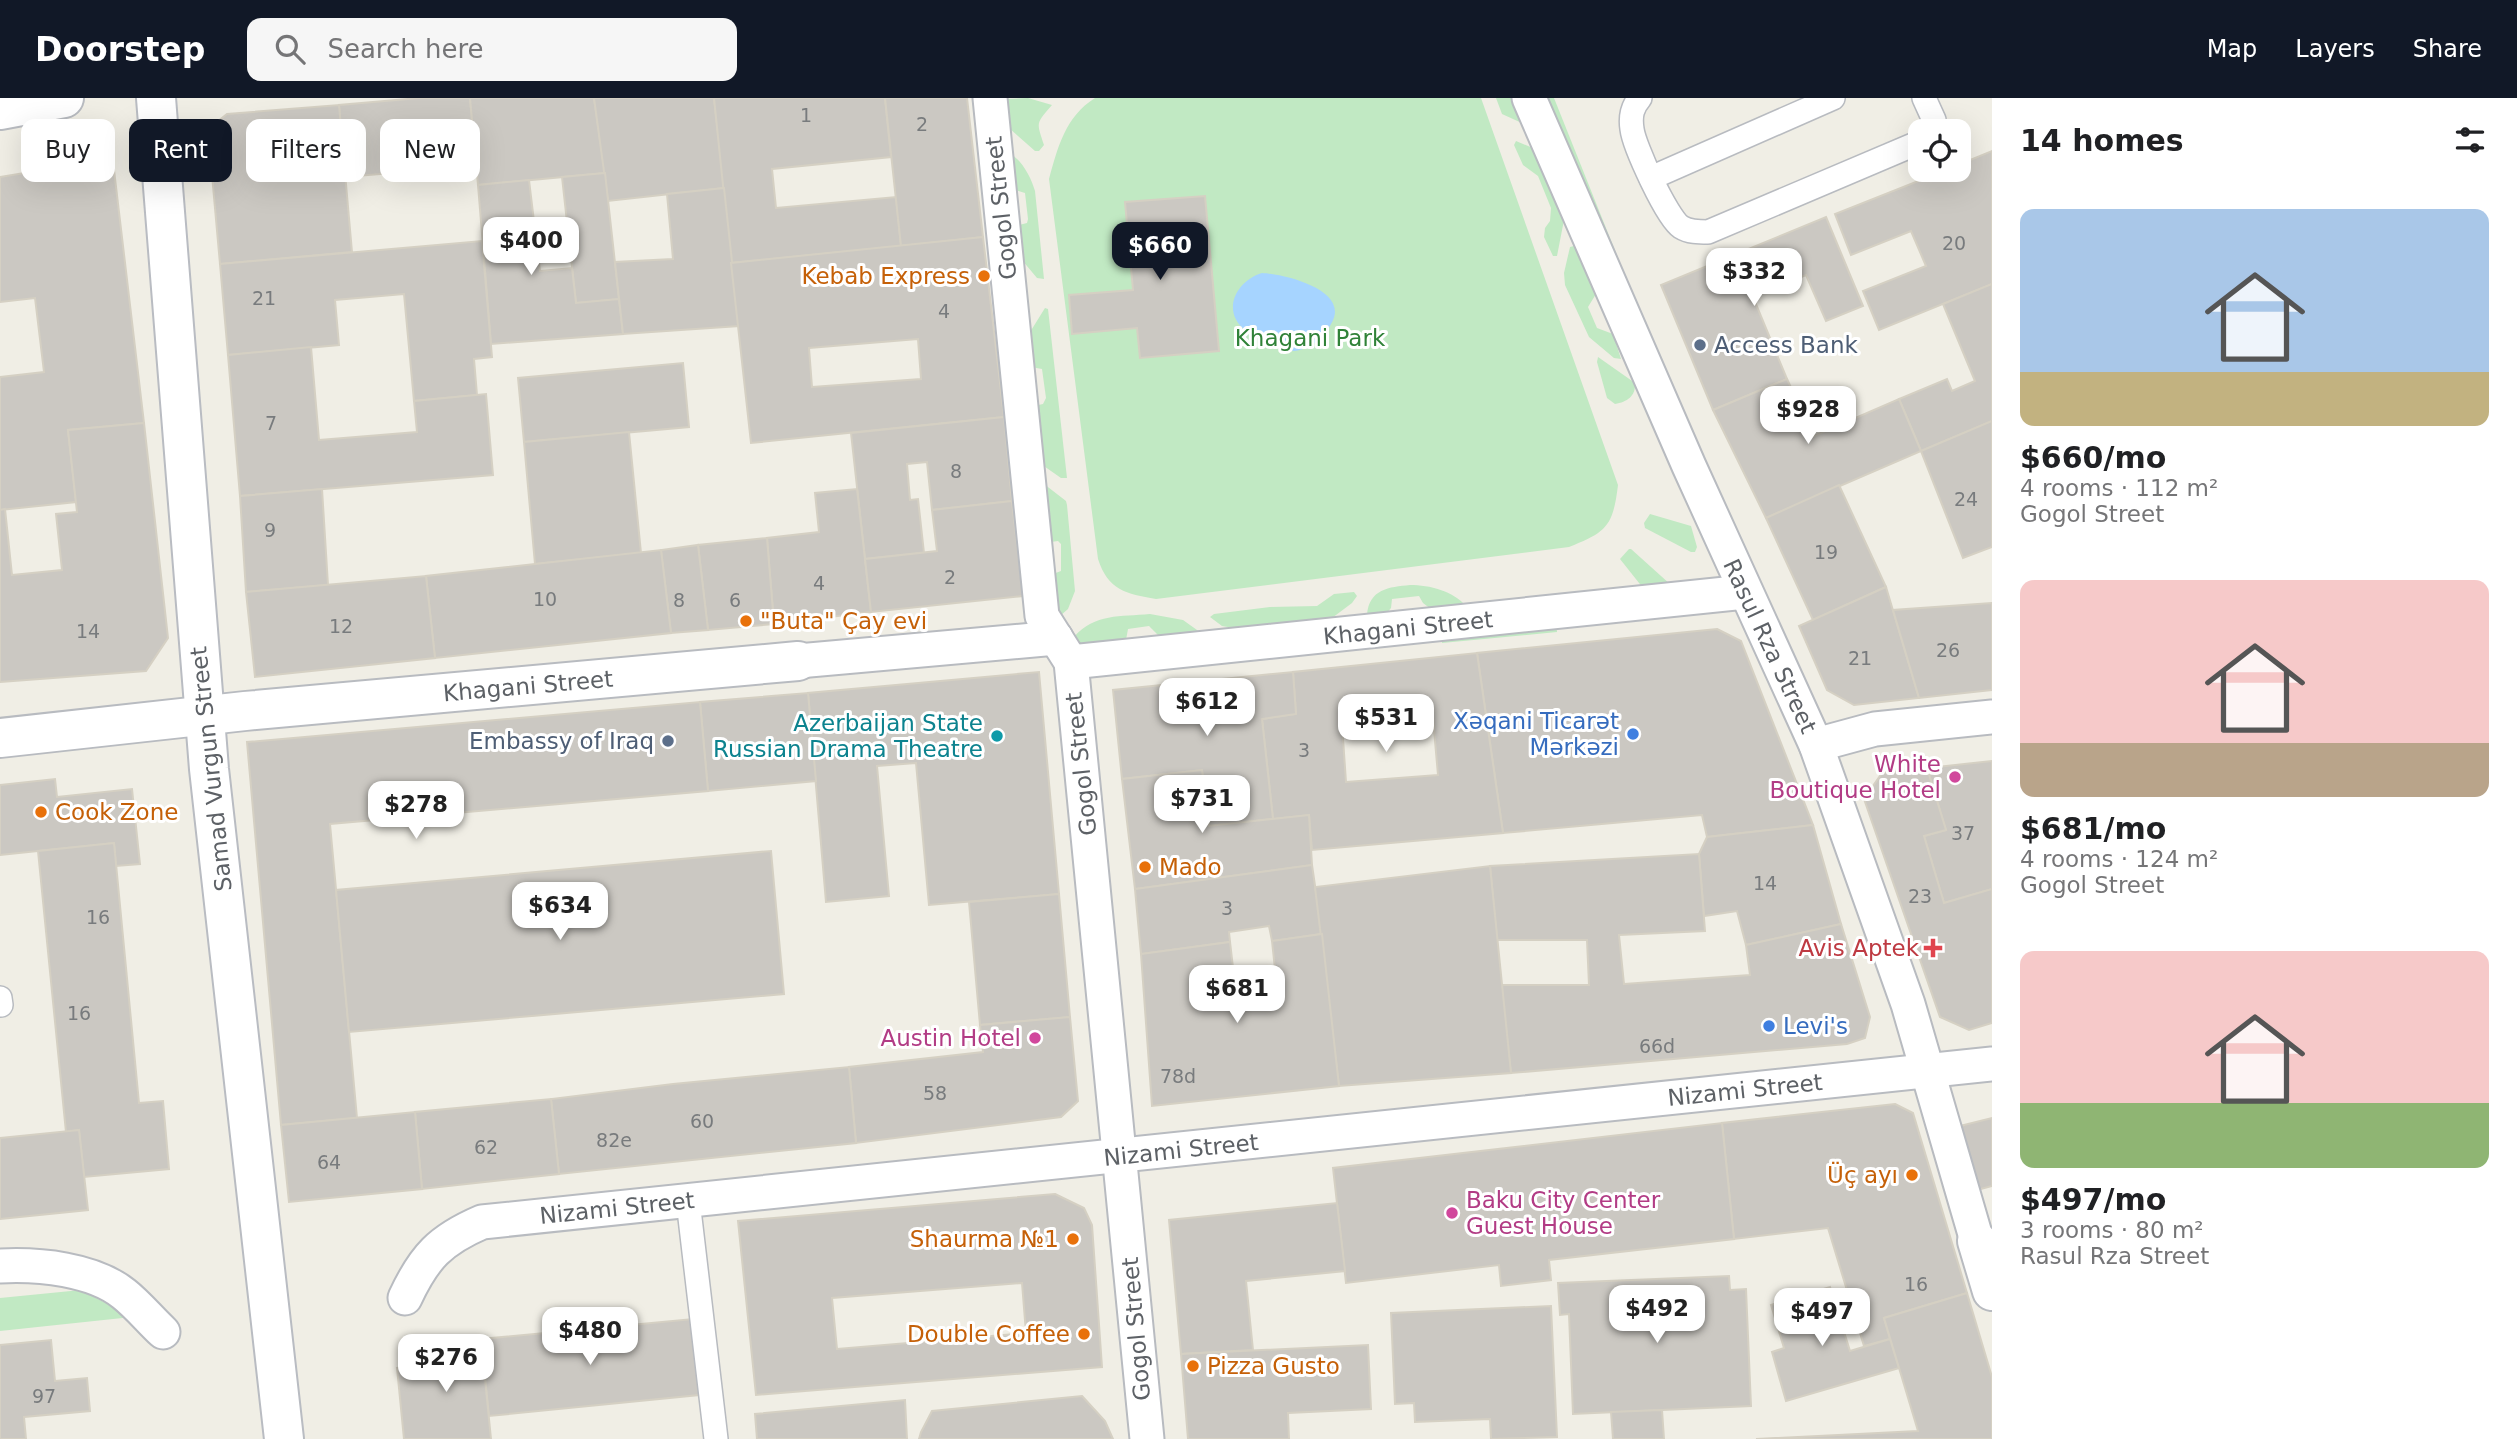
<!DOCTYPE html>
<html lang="en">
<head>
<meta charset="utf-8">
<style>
  :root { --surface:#fff; --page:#f6f6f6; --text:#202124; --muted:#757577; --accent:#111827 }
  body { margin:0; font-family:"DejaVu Sans",sans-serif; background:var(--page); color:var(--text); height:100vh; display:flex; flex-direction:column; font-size:26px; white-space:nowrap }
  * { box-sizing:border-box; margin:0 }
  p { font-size:23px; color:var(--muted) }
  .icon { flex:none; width:38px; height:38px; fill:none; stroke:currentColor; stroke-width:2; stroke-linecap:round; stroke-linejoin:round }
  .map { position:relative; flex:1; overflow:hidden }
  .details { display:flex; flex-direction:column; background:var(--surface); width:525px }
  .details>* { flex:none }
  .hud { position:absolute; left:21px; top:21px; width:665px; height:63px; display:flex; gap:14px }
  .buttons { position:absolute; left:1908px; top:21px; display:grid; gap:14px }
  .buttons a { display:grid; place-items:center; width:63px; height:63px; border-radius:14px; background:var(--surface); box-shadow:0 7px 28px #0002; font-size:35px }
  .price { position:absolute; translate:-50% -60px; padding:0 16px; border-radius:14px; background:#fff; color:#222; font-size:23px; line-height:46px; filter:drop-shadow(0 2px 4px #0008) }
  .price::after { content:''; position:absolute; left:50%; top:42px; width:21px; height:16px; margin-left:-10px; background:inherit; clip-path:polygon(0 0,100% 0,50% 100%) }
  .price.selected { background:var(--accent); color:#fff }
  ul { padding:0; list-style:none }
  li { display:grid; align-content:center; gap:14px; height:371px; padding:0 28px }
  li span { display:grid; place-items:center; height:217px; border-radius:14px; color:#555 }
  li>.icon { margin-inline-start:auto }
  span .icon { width:126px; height:126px; fill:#fffc; stroke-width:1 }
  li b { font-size:30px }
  h2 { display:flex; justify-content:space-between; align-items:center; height:84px; padding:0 28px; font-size:30px }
  .tag { padding:0 24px; border-radius:14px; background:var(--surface); box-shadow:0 7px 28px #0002; font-size:24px; line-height:63px }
  .tag.selected { background:var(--accent); color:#fff }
  header { display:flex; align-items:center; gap:42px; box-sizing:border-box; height:98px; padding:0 35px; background:var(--accent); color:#fff }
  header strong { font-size:33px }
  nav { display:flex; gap:38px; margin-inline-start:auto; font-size:24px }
  .search { width:490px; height:63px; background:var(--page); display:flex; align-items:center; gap:18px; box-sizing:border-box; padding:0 24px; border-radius:14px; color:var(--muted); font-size:26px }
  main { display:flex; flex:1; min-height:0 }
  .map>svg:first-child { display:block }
  .green { fill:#c1e9c3 }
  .water { fill:#a6d4ff }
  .building { fill:#cbc8c2; stroke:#d5d0c3; stroke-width:2; fill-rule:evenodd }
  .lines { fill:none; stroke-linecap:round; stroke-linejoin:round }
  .service-casing { stroke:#b8bbc0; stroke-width:26 }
  .pedestrian-casing { stroke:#b8bbc0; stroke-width:37 }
  .minor-casing { stroke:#b8bbc0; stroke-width:42 }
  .secondary-casing { stroke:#b9bcc2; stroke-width:42 }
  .service { stroke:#fff; stroke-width:23 }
  .pedestrian { stroke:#fff; stroke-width:33 }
  .minor { stroke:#fff; stroke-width:38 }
  .secondary { stroke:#fff; stroke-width:38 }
  .food-dot { fill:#e8710a; stroke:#fff; stroke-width:2.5 }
  .service-dot { fill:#5c6f8a; stroke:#fff; stroke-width:2.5 }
  .shop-dot { fill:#3f7fe0; stroke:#fff; stroke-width:2.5 }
  .culture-dot { fill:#0f9aa8; stroke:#fff; stroke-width:2.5 }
  .hotel-dot { fill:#d1479c; stroke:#fff; stroke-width:2.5 }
  .health-dot { fill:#e0444e; stroke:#fff; stroke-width:2.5 }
  .labels { text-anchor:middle; stroke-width:6; stroke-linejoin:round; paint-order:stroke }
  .number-label { font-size:19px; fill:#787b7d }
  .street-label { font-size:23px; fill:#5d6166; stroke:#fff }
  .food-label { font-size:23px; fill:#c56008; stroke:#fff; text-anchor:end }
  .park-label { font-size:23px; fill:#308238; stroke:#fff }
  .service-label { font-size:23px; fill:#4e5e75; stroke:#fff; text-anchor:start }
  .shop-label { font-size:23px; fill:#366cbe; stroke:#fff; text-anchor:end }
  .culture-label { font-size:23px; fill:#0d838f; stroke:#fff; text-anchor:end }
  .hotel-label { font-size:23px; fill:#b23c85; stroke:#fff; text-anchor:end }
  .health-label { font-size:23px; fill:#be3a42; stroke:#fff; text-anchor:end }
</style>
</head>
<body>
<header>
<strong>Doorstep</strong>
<div class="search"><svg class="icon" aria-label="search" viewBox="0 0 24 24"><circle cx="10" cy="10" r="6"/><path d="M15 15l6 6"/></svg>Search here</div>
<nav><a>Map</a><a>Layers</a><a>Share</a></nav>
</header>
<main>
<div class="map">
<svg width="1992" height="1341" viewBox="0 0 1992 1341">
  <rect width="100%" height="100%" fill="#f0eee5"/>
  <!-- green -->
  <g class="green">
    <path d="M1028,0L1052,7C1036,26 1036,23 1044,47L1039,53H1035L1009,30L1006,1Z"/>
    <path d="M1095,0H1481L1618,387C1613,428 1607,434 1569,449L1156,501C1126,496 1108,492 1098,461L1049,81C1058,49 1065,19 1095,0Z"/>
    <path d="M1496,0H1517L1524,26L1502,16Z"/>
    <path d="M1539,0H1554L1656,255Z"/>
    <path d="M1516,43L1535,51L1564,122L1557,158H1553L1544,139L1545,130L1550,123L1551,110L1538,78L1523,67L1514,47Z"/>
    <path d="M1009,55C1022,62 1031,79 1035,93L1044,181L1037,180L1017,156L1019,127L1027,125L1028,121L1025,95L1012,91Z"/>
    <path d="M1574,148L1577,150L1596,196L1588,209L1597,230L1613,236L1621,261L1614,260L1589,239L1565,187L1564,175L1570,149Z"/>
    <path d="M1045,210L1048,211L1067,380H1061L1041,366L1034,308L1043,306L1046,300L1042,271L1031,269L1027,239Z"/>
    <path d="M1598,259L1635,285C1636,298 1627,304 1615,306L1607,300L1597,264Z"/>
    <path d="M1044,386L1066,403L1067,407L1075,493L1068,511L1053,524V476L1061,473V446L1058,443L1051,444Z"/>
    <path d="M1650,416L1691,428L1697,449L1695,454H1691L1645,430L1644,425Z"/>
    <path d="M1629,451H1631L1671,487L1647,495L1620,461Z"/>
    <path d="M1410,487C1430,487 1453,493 1466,508L1431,511L1423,505L1419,498L1392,501L1391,510L1386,516L1367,517C1369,491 1389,489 1410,487Z"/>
    <path d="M1354,494L1357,498L1352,505L1328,523L1245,532L1222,528L1210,519L1214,516L1270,509L1317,508L1334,496Z"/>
    <path d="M1150,516L1183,522L1204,537L1162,541L1149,528L1128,531L1126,542L1074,549V539C1095,515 1120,519 1150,516Z"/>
    <path d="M1556,522L1557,534L1442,545L1441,533Z"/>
    <path d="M81,1192L132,1219L0,1233V1200Z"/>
  </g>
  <!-- water -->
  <path class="water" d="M1262,175C1284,176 1352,192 1331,226C1327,234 1321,241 1313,246C1286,261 1291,248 1270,241C1261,238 1253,237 1245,232C1221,213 1236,183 1262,175Z"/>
  <!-- building -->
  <g class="building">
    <path d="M419,0H470L476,68L345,79L339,7Z"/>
    <path d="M470,0H594L605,75L478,87Z"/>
    <path d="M594,0H714L724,90L608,103Z"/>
    <path d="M714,0H885L891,59L772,71L776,110L896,99L901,148L731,165Z"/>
    <path d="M885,0H967L983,139L901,148Z"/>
    <path d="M339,7L352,154L220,166L209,43L213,27L227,16Z"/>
    <path d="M1992,53V186L1879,232L1863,193L1926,168L1911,133L1851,157L1835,116L1946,72H1958V67Z"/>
    <path d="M97,63L114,72L144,325L68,332L76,404L0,412V279L44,274L35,200L0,204V79Z"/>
    <path d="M605,75L619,201L576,205L562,79Z"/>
    <path d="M529,82L540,173L572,170L576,205L619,201L623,236L491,246L478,87Z"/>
    <path d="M724,90L739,228L623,236L615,164L673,161L667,96Z"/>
    <path d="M1205,98L1219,253L1140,260L1137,230L1072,236L1069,197L1133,192L1125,104Z"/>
    <path d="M1826,119L1863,208L1826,223L1806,177L1753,199L1787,281L1713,312L1661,187Z"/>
    <path d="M983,139L1004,319L751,345L731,165ZM918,241L921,281L812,289L809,250Z"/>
    <path d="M482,143L492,259L474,261L477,297L414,303L404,196L335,202L339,247L228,257L220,166Z"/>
    <path d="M1992,186V323L1921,353L1899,301L1947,281L1952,293L1975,283L1943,206Z"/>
    <path d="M311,249L319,342L417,334L414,303L486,296L493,377L240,398L228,257Z"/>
    <path d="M683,265L689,329L524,344L518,280Z"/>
    <path d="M1787,281L1814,338L1899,301L1921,353L1766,420L1713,312Z"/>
    <path d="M1004,319L1012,403L932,412L927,364L907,366L910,402L918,401L924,455L865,461L851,335Z"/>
    <path d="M1992,323V449L1963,460L1921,353Z"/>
    <path d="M144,325L168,540L146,573L0,584V412L5,411L12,477L62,472L56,416L77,414L68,332Z"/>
    <path d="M629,334L641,455L535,466L524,344Z"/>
    <path d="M1839,387L1886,489L1813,522L1766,420Z"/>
    <path d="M322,391L328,487L246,494L240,398Z"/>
    <path d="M857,391L871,514L774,526L767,440L819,434L815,395Z"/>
    <path d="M1012,403L1023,498L871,514L865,461L937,453L932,412Z"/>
    <path d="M767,440L774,526L708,532L698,447Z"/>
    <path d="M698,447L708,532L671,535L661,452Z"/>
    <path d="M661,452L671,535L435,560L426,478Z"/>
    <path d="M426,478L435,560L255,579L246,494Z"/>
    <path d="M1886,489L1919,600L1854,607L1827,592L1799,528Z"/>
    <path d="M1992,505V592L1919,600L1893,512Z"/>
    <path d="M1717,531L1741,543L1813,727L1707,739L1702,717L1503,735L1477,555Z"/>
    <path d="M1477,555L1503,735L1312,752L1309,717L1273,721L1262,621L1296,616L1293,574ZM1433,620L1438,677L1346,684L1342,626Z"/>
    <path d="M1039,574L1059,796L929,807L916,665L877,668L889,798L826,804L808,595Z"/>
    <path d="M1293,574L1296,616L1262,621L1273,721L1209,728L1202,672L1122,681L1113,592Z"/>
    <path d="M808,595L816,683L708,693L700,604Z"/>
    <path d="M700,604L708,693L330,726L357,1020L281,1027L247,644Z"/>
    <path d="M1992,663V791L1944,805L1924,738L1946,732L1927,670Z"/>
    <path d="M1927,670L1946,732L1924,738L1944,805L1992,791V925L1969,932L1940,919L1864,701L1882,675Z"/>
    <path d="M1202,672L1209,728L1309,717L1312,767L1135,791L1122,681Z"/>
    <path d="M55,681L57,699L132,691L140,766L116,768L114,745L0,757V687Z"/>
    <path d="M1813,727L1841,826L1746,847L1737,813L1704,818L1699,756L1707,739Z"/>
    <path d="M114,745L139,1005L163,1003L169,1071L84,1079L79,1032L66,1034L38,753Z"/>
    <path d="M771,753L784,896L349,934L336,792Z"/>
    <path d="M1699,756L1705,833L1619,837L1624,886L1750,877L1746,847L1841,826L1870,919L1865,940L1847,946L1511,975L1501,887H1589L1587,842H1497L1490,768Z"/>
    <path d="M1312,767L1322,836L1272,843L1269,828L1229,834L1230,844L1141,856L1135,791Z"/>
    <path d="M1490,768L1511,975L1339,988L1315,789Z"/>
    <path d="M1059,796L1070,919L980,927L969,804Z"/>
    <path d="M1322,836L1339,988L1152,1008L1141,856L1230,844L1237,904L1278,899L1272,843Z"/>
    <path d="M1070,919L1078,1003L1061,1019L856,1045L849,969L983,954L980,927Z"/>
    <path d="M849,969L856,1045L559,1076L551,1001L673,986Z"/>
    <path d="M551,1001L559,1076L422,1091L415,1014Z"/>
    <path d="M1895,1006L1913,1015L1967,1195L1884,1220L1890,1241L1864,1248L1828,1130L1734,1141L1722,1025Z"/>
    <path d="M415,1014L422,1091L289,1104L281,1027Z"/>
    <path d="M1992,1020V1088L1977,1092L1960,1028Z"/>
    <path d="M1722,1025L1734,1141L1549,1162L1551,1182L1501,1188L1499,1167L1346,1185L1333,1070Z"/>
    <path d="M79,1032L88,1112L0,1121V1040Z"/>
    <path d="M1055,1096L1084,1110L1092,1127L1102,1269L756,1297L738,1123ZM1022,1185L1026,1235L837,1251L832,1200Z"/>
    <path d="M1337,1105L1345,1173L1246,1183L1253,1252L1181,1256L1169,1122Z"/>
    <path d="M1729,1178L1730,1192L1746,1191L1751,1308L1573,1316L1569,1216L1560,1217L1558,1185Z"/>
    <path d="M1830,1189L1850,1253L1890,1241L1899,1270L1786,1303L1772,1254L1784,1250L1771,1207Z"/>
    <path d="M1967,1195L1992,1279V1341H1756L1918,1333L1884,1220Z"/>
    <path d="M1551,1208L1557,1339L1491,1341L1490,1321L1415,1324L1414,1305L1395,1306L1391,1215Z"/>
    <path d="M693,1221L699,1297L489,1318L481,1241Z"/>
    <path d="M481,1241L491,1341H404L397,1270L426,1267L424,1247Z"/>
    <path d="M51,1242L55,1283L87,1280L90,1313L24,1319L26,1341H0V1247Z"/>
    <path d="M1368,1247L1371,1311L1288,1315L1289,1341H1188L1181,1256Z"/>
    <path d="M1082,1298L1105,1323L1113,1341H919L921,1334L932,1313Z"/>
    <path d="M905,1302L907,1341H757L755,1316Z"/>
    <path d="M1662,1312L1664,1341H1613L1611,1314Z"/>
  </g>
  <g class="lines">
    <defs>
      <g id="service">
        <path d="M1640,0C1632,9 1630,18 1632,31C1634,48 1667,120 1681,129C1689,134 1699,134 1708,134L1920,44"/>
        <path d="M1924,0L1934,22L1933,33"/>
        <path d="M1651,80L1833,0"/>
        <path d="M0,900L1,907"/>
        <path d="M688,1103L716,1341"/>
      </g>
      <g id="pedestrian">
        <path d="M990,0L1042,518L1071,564L1147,1341"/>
        <path d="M1529,0L1689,368L1816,647L1908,906L1977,1143"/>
        <path d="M798,563L1056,540"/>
        <path d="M1071,564L1745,494"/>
        <path d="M1816,647L1875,631L1992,619"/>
        <path d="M0,1168C39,1166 93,1171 124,1196C138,1207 150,1222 163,1234"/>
        <path d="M405,1200C424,1159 440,1142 482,1124L1992,966"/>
      </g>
      <g id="minor">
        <path d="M0,12L64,0"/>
        <path d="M0,640L245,613L798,563"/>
        <path d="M1977,1143L1992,1193"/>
      </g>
      <path id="secondary" d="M156,0L209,671L284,1341"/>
    </defs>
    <!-- service casing -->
    <use href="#service" class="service-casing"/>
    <!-- pedestrian casing -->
    <use href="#pedestrian" class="pedestrian-casing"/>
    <!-- minor casing -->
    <use href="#minor" class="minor-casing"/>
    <!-- secondary casing -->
    <use href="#secondary" class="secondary-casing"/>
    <!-- service -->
    <use href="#service" class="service"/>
    <!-- pedestrian -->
    <use href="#pedestrian" class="pedestrian"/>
    <!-- minor -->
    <use href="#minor" class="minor"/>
    <!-- secondary -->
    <use href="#secondary" class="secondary"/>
  </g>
  <!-- markers -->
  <g class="food-dot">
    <circle cx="984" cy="178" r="7"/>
    <circle cx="746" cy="523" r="7"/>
    <circle cx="41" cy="714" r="7"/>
    <circle cx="1145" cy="769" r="7"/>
    <circle cx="1912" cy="1077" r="7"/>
    <circle cx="1073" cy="1141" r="7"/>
    <circle cx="1084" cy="1236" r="7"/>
    <circle cx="1193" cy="1268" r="7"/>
  </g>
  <g class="service-dot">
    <circle cx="1700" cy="247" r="7"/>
    <circle cx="668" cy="643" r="7"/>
  </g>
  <g class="shop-dot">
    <circle cx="1633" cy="636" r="7"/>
    <circle cx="1769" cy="928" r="7"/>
  </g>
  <circle class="culture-dot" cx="997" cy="638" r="7"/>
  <g class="hotel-dot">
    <circle cx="1955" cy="679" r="7"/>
    <circle cx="1035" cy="940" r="7"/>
    <circle cx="1452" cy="1115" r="7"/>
  </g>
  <path class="health-dot" d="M1929.5 839.5h7v7h7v7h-7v7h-7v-7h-7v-7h7z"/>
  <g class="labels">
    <!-- number labels -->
    <g class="number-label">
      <text x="806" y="24">1</text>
      <text x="922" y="33">2</text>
      <text x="1954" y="152">20</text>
      <text x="264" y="207">21</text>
      <text x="944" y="220">4</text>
      <text x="271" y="332">7</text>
      <text x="956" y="380">8</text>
      <text x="1966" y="408">24</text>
      <text x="270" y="439">9</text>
      <text x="1826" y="461">19</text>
      <text x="950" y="486">2</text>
      <text x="819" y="492">4</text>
      <text x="545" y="508">10</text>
      <text x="679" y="509">8</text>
      <text x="735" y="509">6</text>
      <text x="341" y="535">12</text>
      <text x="88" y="540">14</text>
      <text x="1948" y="559">26</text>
      <text x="1860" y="567">21</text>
      <text x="1304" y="659">3</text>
      <text x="1963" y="742">37</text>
      <text x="1765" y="792">14</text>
      <text x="1920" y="805">23</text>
      <text x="1227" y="817">3</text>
      <text x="98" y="826">16</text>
      <text x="79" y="922">16</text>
      <text x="1657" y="955">66d</text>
      <text x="1178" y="985">78d</text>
      <text x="935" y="1002">58</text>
      <text x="702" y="1030">60</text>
      <text x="614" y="1049">82e</text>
      <text x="486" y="1056">62</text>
      <text x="329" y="1071">64</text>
      <text x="1916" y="1193">16</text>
      <text x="44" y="1305">97</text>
    </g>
    <!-- street labels -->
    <g class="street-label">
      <text transform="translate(1001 110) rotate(-96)" y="8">Gogol Street</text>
      <text transform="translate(1408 530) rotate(-6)" y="8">Khagani Street</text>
      <text transform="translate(1770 548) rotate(65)" y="8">Rasul Rza Street</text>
      <text transform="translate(528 588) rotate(-5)" y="8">Khagani Street</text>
      <text transform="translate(1081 666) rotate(-96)" y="8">Gogol Street</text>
      <text transform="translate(211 671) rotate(-96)" y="8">Samad Vurgun Street</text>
      <text transform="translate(1745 992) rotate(-6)" y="8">Nizami Street</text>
      <text transform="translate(1181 1052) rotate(-6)" y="8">Nizami Street</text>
      <text transform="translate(617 1110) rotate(-6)" y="8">Nizami Street</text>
      <text transform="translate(1136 1231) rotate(-95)" y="8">Gogol Street</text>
    </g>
    <!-- food labels -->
    <g class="food-label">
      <text x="970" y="186">Kebab Express</text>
      <text x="760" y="531" text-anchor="start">"Buta" Çay evi</text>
      <text x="55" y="722" text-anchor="start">Cook Zone</text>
      <text x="1159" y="777" text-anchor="start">Mado</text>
      <text x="1898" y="1085">Üç ayı</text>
      <text x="1059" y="1149">Shaurma №1</text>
      <text x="1070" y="1244">Double Coffee</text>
      <text x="1207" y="1276" text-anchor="start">Pizza Gusto</text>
    </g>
    <!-- park labels -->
    <g class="park-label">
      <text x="1310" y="248">Khagani Park</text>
    </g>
    <!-- service labels -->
    <g class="service-label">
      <text x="1714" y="255">Access Bank</text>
      <text x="654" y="651" text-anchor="end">Embassy of Iraq</text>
    </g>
    <!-- shop labels -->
    <g class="shop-label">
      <text x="1619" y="631">Xəqani Ticarət<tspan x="1619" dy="26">Mərkəzi</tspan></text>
      <text x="1783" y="936" text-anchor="start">Levi's</text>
    </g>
    <!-- culture labels -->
    <g class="culture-label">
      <text x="983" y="633">Azerbaijan State<tspan x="983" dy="26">Russian Drama Theatre</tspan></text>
    </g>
    <!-- hotel labels -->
    <g class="hotel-label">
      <text x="1941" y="674">White<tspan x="1941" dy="26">Boutique Hotel</tspan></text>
      <text x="1021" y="948">Austin Hotel</text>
      <text x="1466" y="1110" text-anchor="start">Baku City Center<tspan x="1466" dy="26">Guest House</tspan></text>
    </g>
    <!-- health labels -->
    <g class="health-label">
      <text x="1919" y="858">Avis Aptek</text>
    </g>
  </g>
</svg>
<div class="buttons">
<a><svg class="icon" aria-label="locate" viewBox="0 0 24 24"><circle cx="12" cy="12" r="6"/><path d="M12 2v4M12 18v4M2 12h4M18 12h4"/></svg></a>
</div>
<b class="price" style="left:531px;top:179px">$400</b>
<b class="price selected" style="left:1160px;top:184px">$660</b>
<b class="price" style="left:1754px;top:210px">$332</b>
<b class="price" style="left:1808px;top:348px">$928</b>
<b class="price" style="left:1207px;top:640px">$612</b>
<b class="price" style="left:1386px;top:656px">$531</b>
<b class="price" style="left:1202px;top:737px">$731</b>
<b class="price" style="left:416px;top:743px">$278</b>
<b class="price" style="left:560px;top:844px">$634</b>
<b class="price" style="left:1237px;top:927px">$681</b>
<b class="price" style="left:1657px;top:1247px">$492</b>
<b class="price" style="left:1822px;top:1250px">$497</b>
<b class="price" style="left:590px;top:1269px">$480</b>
<b class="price" style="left:446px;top:1296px">$276</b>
<div class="hud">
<a class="tag">Buy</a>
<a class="tag selected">Rent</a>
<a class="tag">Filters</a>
<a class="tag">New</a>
</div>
</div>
<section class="details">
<h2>14 homes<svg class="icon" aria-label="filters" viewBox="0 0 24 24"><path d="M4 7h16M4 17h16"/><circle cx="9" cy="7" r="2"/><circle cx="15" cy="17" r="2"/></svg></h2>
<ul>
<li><span style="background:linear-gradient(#a9c7e8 75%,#c2b280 0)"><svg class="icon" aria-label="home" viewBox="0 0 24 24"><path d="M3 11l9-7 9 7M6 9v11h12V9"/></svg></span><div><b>$660/mo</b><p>4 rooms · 112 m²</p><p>Gogol Street</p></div></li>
<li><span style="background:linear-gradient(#f6c9c9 75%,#b9a48a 0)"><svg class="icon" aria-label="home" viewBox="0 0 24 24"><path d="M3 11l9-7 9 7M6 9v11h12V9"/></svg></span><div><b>$681/mo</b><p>4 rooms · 124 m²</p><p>Gogol Street</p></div></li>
<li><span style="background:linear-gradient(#f6c9c9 70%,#8fb573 0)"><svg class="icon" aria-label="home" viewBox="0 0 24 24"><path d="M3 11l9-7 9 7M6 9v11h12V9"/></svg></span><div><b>$497/mo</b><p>3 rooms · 80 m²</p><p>Rasul Rza Street</p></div></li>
</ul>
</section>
</main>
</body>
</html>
